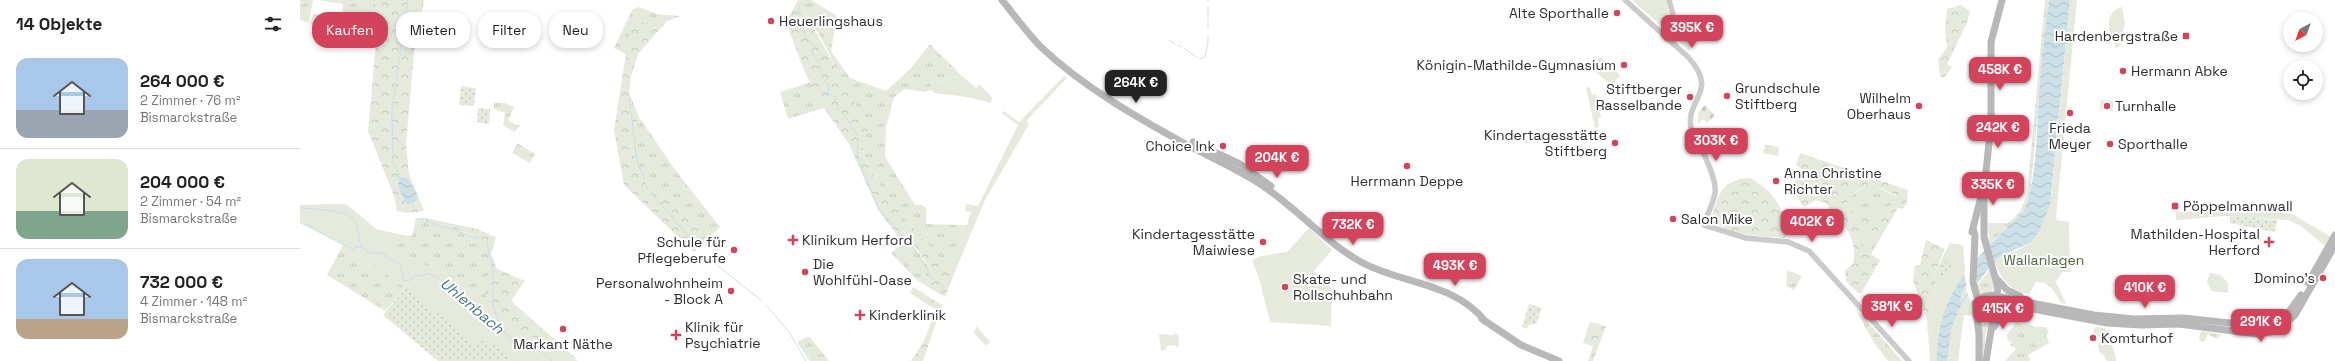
<!DOCTYPE html>
<html lang="de">
<head>
<meta charset="utf-8">
<style>
  :root { --surface:#fff; --page:#f2f2f2; --text:#222; --muted:#767676; --line:#e0e0e0; --accent:#d3435b }
  body { margin:0; font-family:"Space Grotesk",sans-serif; background:var(--page); color:var(--text); height:100vh; display:flex; flex-direction:column; font-size:15px; white-space:nowrap }
  * { box-sizing:border-box; margin:0 }
  p { font-size:13px; color:var(--muted) }
  .icon { flex:none; width:22px; height:22px; fill:none; stroke:currentColor; stroke-width:2; stroke-linecap:round; stroke-linejoin:round }
  .map { position:relative; flex:1; overflow:hidden }
  .details { display:flex; flex-direction:column; background:var(--surface); width:300px }
  .details>* { flex:none }
  .hud { position:absolute; left:12px; top:12px; width:380px; height:36px; display:flex; gap:8px }
  .needle { width:26px; rotate:221deg }
  .buttons { position:absolute; left:1983px; top:12px; display:grid; gap:8px }
  .buttons a { display:grid; place-items:center; width:40px; height:40px; border-radius:50%; background:var(--surface); box-shadow:0 2px 6px #0003; font-size:20px }
  .price { position:absolute; translate:-50% -34px; padding:0 9px; border-radius:8px; background:var(--accent); color:#fff; font-size:13px; line-height:26px; filter:drop-shadow(0 1px 2px #0008) }
  .price::after { content:''; position:absolute; left:50%; top:24px; width:12px; height:9px; margin-left:-6px; background:inherit; clip-path:polygon(0 0,100% 0,50% 100%) }
  .price.on { background:#222; color:#fff }
  ul { padding:0; list-style:none }
  li { display:flex; align-items:center; gap:12px; height:100px; padding:0 16px }
  li+li { border-top:1px solid var(--line) }
  li span { display:grid; place-items:center; flex:none; width:112px; height:80px; border-radius:12px; color:#555 }
  li>.icon { margin-inline-start:auto }
  span .icon { width:48px; height:48px; fill:#fffc; stroke-width:1 }
  li b { font-size:17px }
  h2 { display:flex; justify-content:space-between; align-items:center; height:48px; padding:0 16px; font-size:17px }
  .tag { padding:0 14px; border-radius:16px; background:var(--surface); box-shadow:0 2px 6px #0003; font-size:14px; line-height:36px }
  .tag.on { background:var(--accent); color:#fff }
  main { display:flex; flex:1; min-height:0 }
  .map>svg:first-child { display:block }
  .grass { fill:url(#grass-tufts) }
  .forest { fill:url(#forest-crowns); fill-rule:evenodd }
  .cemetery { fill:url(#cemetery-stones) }
  .park { fill:#e5eadd }
  .garden { fill:url(#garden-dots) }
  .water { fill:url(#water-waves); fill-rule:evenodd }
  .pier { fill:#fff }
  .lines { fill:none; stroke-linecap:round; stroke-linejoin:round }
  .stream { stroke:#cce0e8; stroke-width:1 }
  .tertiary { stroke:#cbcbcb; stroke-width:5.5 }
  .secondary { stroke:#b8b8b8; stroke-width:7 }
  .poi-dot { fill:#d3435b; stroke:#fff; stroke-width:1.5 }
  .labels { text-anchor:middle; stroke-width:4; stroke-linejoin:round; paint-order:stroke }
  .poi-label { font-size:14px; fill:#2e2e2e; stroke:#fff; text-anchor:start }
  .park-label { font-size:14px; fill:#556540; stroke:#fff }
  .water-label { font-size:15px; font-style:italic; fill:#457488; stroke:#fff }
</style>
</head>
<body>
<main>
<section class="details">
<h2>14 Objekte<svg class="icon" aria-label="filters" viewBox="0 0 24 24"><path d="M4 7h16M4 17h16"/><circle cx="9" cy="7" r="2"/><circle cx="15" cy="17" r="2"/></svg></h2>
<ul>
<li><span style="background:linear-gradient(#a9c7e8 65%,#9aa5b1 0)"><svg class="icon" aria-label="home" viewBox="0 0 24 24"><path d="M3 11l9-7 9 7M6 9v11h12V9"/></svg></span><div><b>264 000 €</b><p>2 Zimmer · 76 m²</p><p>Bismarckstraße</p></div></li>
<li><span style="background:linear-gradient(#dfe7d0 65%,#7fa58c 0)"><svg class="icon" aria-label="home" viewBox="0 0 24 24"><path d="M3 11l9-7 9 7M6 9v11h12V9"/></svg></span><div><b>204 000 €</b><p>2 Zimmer · 54 m²</p><p>Bismarckstraße</p></div></li>
<li><span style="background:linear-gradient(#a9c7e8 75%,#b9a48a 0)"><svg class="icon" aria-label="home" viewBox="0 0 24 24"><path d="M3 11l9-7 9 7M6 9v11h12V9"/></svg></span><div><b>732 000 €</b><p>4 Zimmer · 148 m²</p><p>Bismarckstraße</p></div></li>
</ul>
</section>
<div class="map">
<svg width="2035" height="361" viewBox="0 0 2035 361">
  <defs>
    <pattern id="grass-tufts" width="24" height="20" patternUnits="userSpaceOnUse"><rect width="24" height="20" fill="#e5eadd"/><path d="M3 7l-1-3M5 7V3M7 7l1-3M15 17l-1-3M17 17v-4M19 17l1-3" fill="none" stroke="#c5c9be"/></pattern>
    <pattern id="forest-crowns" width="20" height="18" patternUnits="userSpaceOnUse"><rect width="20" height="18" fill="#e5eadd"/><path d="M2 6a3 3 0 1 1 6 0M12 15a3 3 0 1 1 6 0" fill="none" stroke="#c5c9be"/></pattern>
    <pattern id="cemetery-stones" width="16" height="16" patternUnits="userSpaceOnUse"><rect width="16" height="16" fill="#e5eadd"/><path d="M2 7V4a2 2 0 0 1 4 0v3zM10 15v-3a2 2 0 0 1 4 0v3z" fill="#c5c9be"/></pattern>
    <pattern id="garden-dots" width="8" height="8" patternUnits="userSpaceOnUse"><rect width="8" height="8" fill="#e5eadd"/><path d="M2 2h.1M6 6h.1" fill="none" stroke="#c5c9be" stroke-width="1.8" stroke-linecap="round"/></pattern>
    <pattern id="water-waves" width="16" height="10" patternUnits="userSpaceOnUse"><rect width="16" height="10" fill="#cce0e8"/><path d="M0 5q4-4 8 0t8 0" fill="none" stroke="#b0c0c7"/></pattern>
  </defs>
  <rect width="100%" height="100%" fill="#fff"/>
  <!-- grass -->
  <g class="grass">
    <path d="M0,0H13L9,23L0,20Z"/>
    <path d="M16,0H77L69,31L10,24L13,14L42,18L43,4Z"/>
    <path d="M498,0H511L537,16L531,51L550,78L586,91L610,69L630,44L662,76L631,83V90L624,92L605,89L594,97L586,128L585,157L615,205H622L626,208V224L664,225L661,233L663,237L655,257L645,264L594,206L569,169L542,82L525,45Z"/>
    <path d="M1745,0H1749L1730,194L1723,212L1689,245L1688,223H1708L1720,212L1727,194Z"/>
    <path d="M339,7L357,14L380,16L366,22L359,30L348,23L329,45L327,55L314,48L332,10Z"/>
    <path d="M1382,34H1387L1394,40L1389,51L1381,43Z"/>
    <path d="M511,82L524,108L488,119L480,92Z"/>
    <path d="M194,103H205L214,107L208,121L220,126L214,132L203,125L205,113L194,109Z"/>
    <path d="M339,117L376,171L420,227L407,239L366,194L359,201C344,188 327,151 332,131C333,127 337,121 339,117Z"/>
    <path d="M217,143L235,154L230,163L212,153Z"/>
    <path d="M1465,145L1479,147L1478,156L1463,153Z"/>
    <path d="M1570,184L1596,196L1594,204C1571,214 1563,225 1543,203L1551,201V195Z"/>
    <path d="M0,211L106,288L194,328L216,361L196,346L176,344L106,288L85,311L27,275L43,245L0,223Z"/>
    <path d="M116,218H126V222L174,236L171,242L187,248L186,306C158,284 129,266 97,251V234L112,236Z"/>
    <path d="M1563,227L1574,232L1561,249L1557,238Z"/>
    <path d="M594,231H603L631,270L618,281L591,253L603,243Z"/>
    <path d="M1690,269L1695,290L1680,294L1677,286Z"/>
    <path d="M1487,270L1502,276L1494,290L1486,286Z"/>
    <path d="M1554,306L1602,361H1588L1574,343Z"/>
    <path d="M1680,313H1692L1686,332L1683,361H1681Z"/>
    <path d="M1717,322L1724,326L1728,324L1734,327H1746L1749,332L1746,334L1749,343L1728,355L1730,361H1705L1716,349L1710,345L1712,343L1707,339V334Z"/>
    <path d="M677,326L690,342L686,346L674,333Z"/>
    <path d="M1903,331L1922,335L1916,339L1908,334L1904,342L1899,340L1900,333Z"/>
    <path d="M507,337H510L529,361H510L497,342Z"/>
  </g>
  <!-- forest -->
  <g class="forest">
    <path d="M77,0H124L114,52L106,145L109,174L124,211L107,213L97,211L94,196L68,131L76,43L69,31ZM100,176L107,178V203C101,195 95,186 100,176Z"/>
    <path d="M498,0L569,128L561,143L569,169L594,206L654,274L645,297L618,281L631,269L604,231H594L578,210L549,144L524,108L504,70L486,22Z"/>
    <path d="M1661,5L1670,11L1667,23L1647,64L1652,67L1644,78L1640,77L1638,59L1647,48L1645,28L1647,9Z"/>
    <path d="M331,22L348,23L359,30L338,54L331,77L329,93L339,117C337,121 333,127 332,131C327,151 344,188 359,201L366,194L407,239L394,252L324,185L314,130Z"/>
    <path d="M1500,153L1608,190L1607,202L1603,209L1598,208L1571,254L1580,260L1561,294L1558,293L1546,281L1545,270L1553,264C1558,242 1547,229 1535,211L1531,210L1526,203L1516,200L1504,207L1492,191L1501,168L1496,165ZM1570,184L1596,195L1594,204C1574,213 1560,224 1544,203L1551,201V194ZM1563,227L1574,232L1561,248L1557,238Z"/>
    <path d="M1450,178C1474,191 1485,209 1487,236L1484,238C1460,236 1429,236 1411,219C1419,195 1420,180 1450,178Z"/>
    <path d="M46,204L76,229L97,234V251C129,266 158,283 186,306V248L171,242L174,235L126,222V218L177,229L196,237L191,253L197,269L225,281L211,301L278,360L106,288L0,205Z"/>
    <path d="M1626,240L1645,249L1635,272L1636,287L1629,317L1630,361L1627,319L1613,281L1615,266L1620,265Z"/>
    <path d="M613,287L642,305L623,361H611L624,341L636,310L610,293Z"/>
    <path d="M1290,322L1306,326L1293,361H1288L1293,346L1283,343Z"/>
  </g>
  <!-- cemetery -->
  <path class="cemetery" d="M1405,105L1415,115L1407,123L1403,119L1398,124V113Z"/>
  <!-- park -->
  <g class="park">
    <path d="M1332,0H1366L1371,25L1369,30H1366Z"/>
    <path d="M1770,0H1777L1756,217L1757,220L1769,222L1770,272H1762L1756,282L1766,304L1761,303C1756,293 1749,281 1736,282L1729,294C1710,290 1702,281 1695,262L1704,254L1716,251L1732,242L1751,199Z"/>
    <path d="M1822,7L1825,23L1819,47L1816,48C1809,35 1802,12 1822,7Z"/>
    <path d="M1300,57L1320,75L1311,86L1291,67Z"/>
    <path d="M662,76L676,88L679,84L692,97L691,103L667,97L634,93L631,90V83Z"/>
    <path d="M764,76L767,78L726,121L729,124L684,202L654,274L645,264L655,257L663,237L661,233L664,225H667L671,212L665,211L666,204L678,206L718,125L702,113L704,111L719,122Z"/>
    <path d="M1290,87L1292,95L1296,94L1301,117L1298,118L1299,127L1295,128L1286,88Z"/>
    <path d="M1801,100L1814,101L1813,111L1800,109Z"/>
    <path d="M46,204L76,229L97,234V251C141,271 177,300 216,327C235,340 258,350 278,361H216L196,346L176,344L86,273L43,245L0,223V205Z"/>
    <path d="M1941,209L1992,214L2031,237L2024,245L2001,226L1988,220L1925,216L1876,220V212Z"/>
    <path d="M1009,228L1032,250L1014,271L1032,289L1031,326L970,322L959,278L952,260L961,256L987,252Z"/>
    <path d="M1650,243L1663,245L1667,297H1669L1674,316L1664,315L1658,361H1630L1629,317L1636,287L1635,272Z"/>
    <path d="M1910,273L1921,275L1928,283V293L1911,291L1907,281Z"/>
    <path d="M1796,327L1805,328C1807,341 1816,349 1816,361H1807L1804,355L1799,352L1798,344L1802,340L1793,331Z"/>
    <path d="M1740,331L1748,339L1745,345L1739,348L1728,338Z"/>
    <path d="M874,332L878,335L879,345L876,348L875,345L866,346V349L861,351L859,334L874,335Z"/>
  </g>
  <!-- garden -->
  <g class="garden">
    <path d="M161,86L176,88L174,106L159,105Z"/>
    <path d="M178,108L190,109L189,124L177,122Z"/>
    <path d="M1930,216L1978,220L1974,232L1930,223Z"/>
    <path d="M1643,260L1654,267L1644,279L1637,276Z"/>
    <path d="M106,288L176,344L181,341L196,346L216,361H138L83,315Z"/>
    <path d="M1229,304L1242,308L1236,324L1228,325L1227,329L1222,327Z"/>
  </g>
  <!-- water -->
  <g class="water">
    <path d="M1749,0H1770L1750,205L1740,229L1732,242L1701,256L1689,268L1661,305L1651,329L1647,361H1637C1636,291 1678,256 1723,212C1737,185 1737,126 1739,94C1741,63 1745,31 1749,0ZM1676,276L1677,281L1660,303L1661,294L1671,277Z"/>
    <path d="M99,176L107,178L114,188L118,199L112,204L107,203C101,195 96,187 99,176Z"/>
  </g>
  <!-- pier -->
  <path class="pier" d="M1674,260L1677,287L1669,298L1667,291L1675,280L1673,278L1667,287L1664,273Z"/>
  <g class="lines">
    <!-- stream -->
    <g class="stream">
      <path d="M908,0V2"/>
      <path d="M500,5L498,11L500,15L498,28L504,31L505,37L514,46L512,53L518,61L523,79L529,85L528,93L535,97L536,107L544,114L558,136L557,152L559,162L579,209L613,248L627,269L631,278L636,280L643,287V293"/>
      <path d="M908,7V16"/>
      <path d="M908,18V27"/>
      <path d="M869,40L875,44"/>
      <path d="M908,41V37"/>
      <path d="M878,45L881,47"/>
      <path d="M885,49L898,58"/>
      <path d="M900,59L905,57L908,42"/>
      <path d="M329,97L337,160L347,188L394,243"/>
      <path d="M100,177L93,161L92,108L108,0"/>
      <path d="M112,203L117,213"/>
      <path d="M0,208C12,209 49,209 55,222C60,231 56,246 68,252C72,254 80,252 86,254L87,258L101,264L103,280L109,281L116,275L122,276L128,273L142,280L167,303L205,331C208,338 214,343 222,340L221,343L229,344L230,348L235,345L238,349L252,361"/>
      <path d="M120,218L125,223L128,222L179,238"/>
      <path d="M0,221L52,249L61,246"/>
      <path d="M187,242L193,270V304L199,325"/>
      <path d="M412,261L462,301"/>
      <path d="M467,306L489,332L506,361"/>
    </g>
    <!-- tertiary -->
    <g class="tertiary">
      <path d="M1325,0L1388,57C1420,92 1385,99 1391,128C1392,136 1398,142 1402,150C1407,161 1417,181 1415,193C1413,204 1407,215 1404,225L1446,238L1488,242L1509,251L1609,361"/>
      <path d="M1369,0L1377,30L1373,44"/>
      <path d="M1367,39L1375,25"/>
    </g>
    <!-- secondary -->
    <g class="secondary">
      <path d="M702,0C715,16 727,33 741,47C783,87 838,118 889,146C914,159 940,170 963,186C998,209 1025,242 1061,262C1101,284 1154,282 1185,321"/>
      <path d="M893,142L940,164L971,186"/>
      <path d="M1684,199V237L1698,288L1686,361"/>
      <path d="M1673,229L1675,235L1673,282L1677,297L1686,305L1733,309L1807,323L1841,325L1879,324L1957,334L1976,331L1995,315L2035,245"/>
      <path d="M1672,232L1685,181L1691,124V42L1702,0"/>
      <path d="M1697,279L1707,290L1720,296"/>
      <path d="M2008,283L2035,235"/>
      <path d="M1675,303L1679,334V361"/>
      <path d="M1676,307L1683,297L1691,295L1794,315L1834,319L1883,318L1958,326L1972,325L1983,320L2001,295"/>
      <path d="M1182,319L1221,345L1259,361"/>
      <path d="M1694,327L1700,315L1713,307"/>
    </g>
  </g>
  <!-- markers -->
  <g class="poi-dot">
    <circle cx="1317" cy="13" r="4"/>
    <circle cx="471" cy="21" r="4"/>
    <rect x="1882" y="32" width="8" height="8" rx="2"/>
    <circle cx="1324" cy="65" r="4"/>
    <circle cx="1823" cy="71" r="4"/>
    <circle cx="1427" cy="96" r="4"/>
    <circle cx="1390" cy="97" r="4"/>
    <circle cx="1619" cy="106" r="4"/>
    <circle cx="1807" cy="106" r="4"/>
    <circle cx="1770" cy="113" r="4"/>
    <circle cx="1315" cy="143" r="4"/>
    <circle cx="1810" cy="144" r="4"/>
    <circle cx="923" cy="146" r="4"/>
    <circle cx="1107" cy="166" r="4"/>
    <circle cx="1476" cy="181" r="4"/>
    <rect x="1871" y="202" width="8" height="8" rx="2"/>
    <circle cx="1373" cy="219" r="4"/>
    <path d="M491 234h4v4h4v4h-4v4h-4v-4h-4v-4h4z"/>
    <circle cx="963" cy="242" r="4"/>
    <path d="M1967 236h4v4h4v4h-4v4h-4v-4h-4v-4h4z"/>
    <circle cx="434" cy="250" r="4"/>
    <circle cx="505" cy="272" r="4"/>
    <circle cx="2023" cy="278" r="4"/>
    <circle cx="985" cy="287" r="4"/>
    <circle cx="431" cy="291" r="4"/>
    <path d="M558 309h4v4h4v4h-4v4h-4v-4h-4v-4h4z"/>
    <circle cx="263" cy="329" r="4"/>
    <path d="M374 329h4v4h4v4h-4v4h-4v-4h-4v-4h4z"/>
    <circle cx="1793" cy="338" r="4"/>
  </g>
  <g class="labels">
    <!-- poi labels -->
    <g class="poi-label">
      <text x="1309" y="18" text-anchor="end">Alte Sporthalle</text>
      <text x="479" y="26">Heuerlingshaus</text>
      <text x="1878" y="41" text-anchor="end">Hardenbergstraße</text>
      <text x="1316" y="70" text-anchor="end">Königin-Mathilde-Gymnasium</text>
      <text x="1831" y="76">Hermann Abke</text>
      <text x="1435" y="93">Grundschule<tspan x="1435" dy="16">Stiftberg</tspan></text>
      <text x="1382" y="94" text-anchor="end">Stiftberger<tspan x="1382" dy="16">Rasselbande</tspan></text>
      <text x="1611" y="103" text-anchor="end">Wilhelm<tspan x="1611" dy="16">Oberhaus</tspan></text>
      <text x="1815" y="111">Turnhalle</text>
      <text x="1770" y="133" text-anchor="middle">Frieda<tspan x="1770" dy="16">Meyer</tspan></text>
      <text x="1307" y="140" text-anchor="end">Kindertagesstätte<tspan x="1307" dy="16">Stiftberg</tspan></text>
      <text x="1818" y="149">Sporthalle</text>
      <text x="915" y="151" text-anchor="end">Choice Ink</text>
      <text x="1484" y="178">Anna Christine<tspan x="1484" dy="16">Richter</tspan></text>
      <text x="1107" y="186" text-anchor="middle">Herrmann Deppe</text>
      <text x="1883" y="211">Pöppelmannwall</text>
      <text x="1381" y="224">Salon Mike</text>
      <text x="955" y="239" text-anchor="end">Kindertagesstätte<tspan x="955" dy="16">Maiwiese</tspan></text>
      <text x="1960" y="239" text-anchor="end">Mathilden-Hospital<tspan x="1960" dy="16">Herford</tspan></text>
      <text x="502" y="245">Klinikum Herford</text>
      <text x="426" y="247" text-anchor="end">Schule für<tspan x="426" dy="16">Pflegeberufe</tspan></text>
      <text x="513" y="269">Die<tspan x="513" dy="16">Wohlfühl-Oase</tspan></text>
      <text x="2015" y="283" text-anchor="end">Domino's</text>
      <text x="993" y="284">Skate- und<tspan x="993" dy="16">Rollschuhbahn</tspan></text>
      <text x="423" y="288" text-anchor="end">Personalwohnheim<tspan x="423" dy="16">- Block A</tspan></text>
      <text x="569" y="320">Kinderklinik</text>
      <text x="385" y="332">Klinik für<tspan x="385" dy="16">Psychiatrie</tspan></text>
      <text x="1801" y="343">Komturhof</text>
      <text x="263" y="349" text-anchor="middle">Markant Näthe</text>
    </g>
    <!-- park labels -->
    <g class="park-label">
      <text x="1744" y="265">Wallanlagen</text>
    </g>
    <!-- water labels -->
    <g class="water-label">
      <text transform="translate(172 306) rotate(40)" y="5">Uhlenbach</text>
    </g>
  </g>
</svg>
<div class="buttons">
<a><svg class="needle" viewBox="-14 -14 28 28"><path d="M0-13l5 13h-10z" fill="#e53935"/><path d="M0 13l5-13h-10z" fill="#767676"/></svg></a>
<a><svg class="icon" aria-label="locate" viewBox="0 0 24 24"><circle cx="12" cy="12" r="6"/><path d="M12 2v4M12 18v4M2 12h4M18 12h4"/></svg></a>
</div>
<b class="price" style="left:1392px;top:49px">395K €</b>
<b class="price" style="left:1700px;top:91px">458K €</b>
<b class="price on" style="left:836px;top:104px">264K €</b>
<b class="price" style="left:1698px;top:149px">242K €</b>
<b class="price" style="left:1416px;top:162px">303K €</b>
<b class="price" style="left:977px;top:179px">204K €</b>
<b class="price" style="left:1693px;top:206px">335K €</b>
<b class="price" style="left:1512px;top:243px">402K €</b>
<b class="price" style="left:1053px;top:246px">732K €</b>
<b class="price" style="left:1155px;top:287px">493K €</b>
<b class="price" style="left:1845px;top:309px">410K €</b>
<b class="price" style="left:1592px;top:328px">381K €</b>
<b class="price" style="left:1703px;top:330px">415K €</b>
<b class="price" style="left:1961px;top:343px">291K €</b>
<div class="hud">
<a class="tag on">Kaufen</a>
<a class="tag">Mieten</a>
<a class="tag">Filter</a>
<a class="tag">Neu</a>
</div>
</div>
</main>
</body>
</html>
